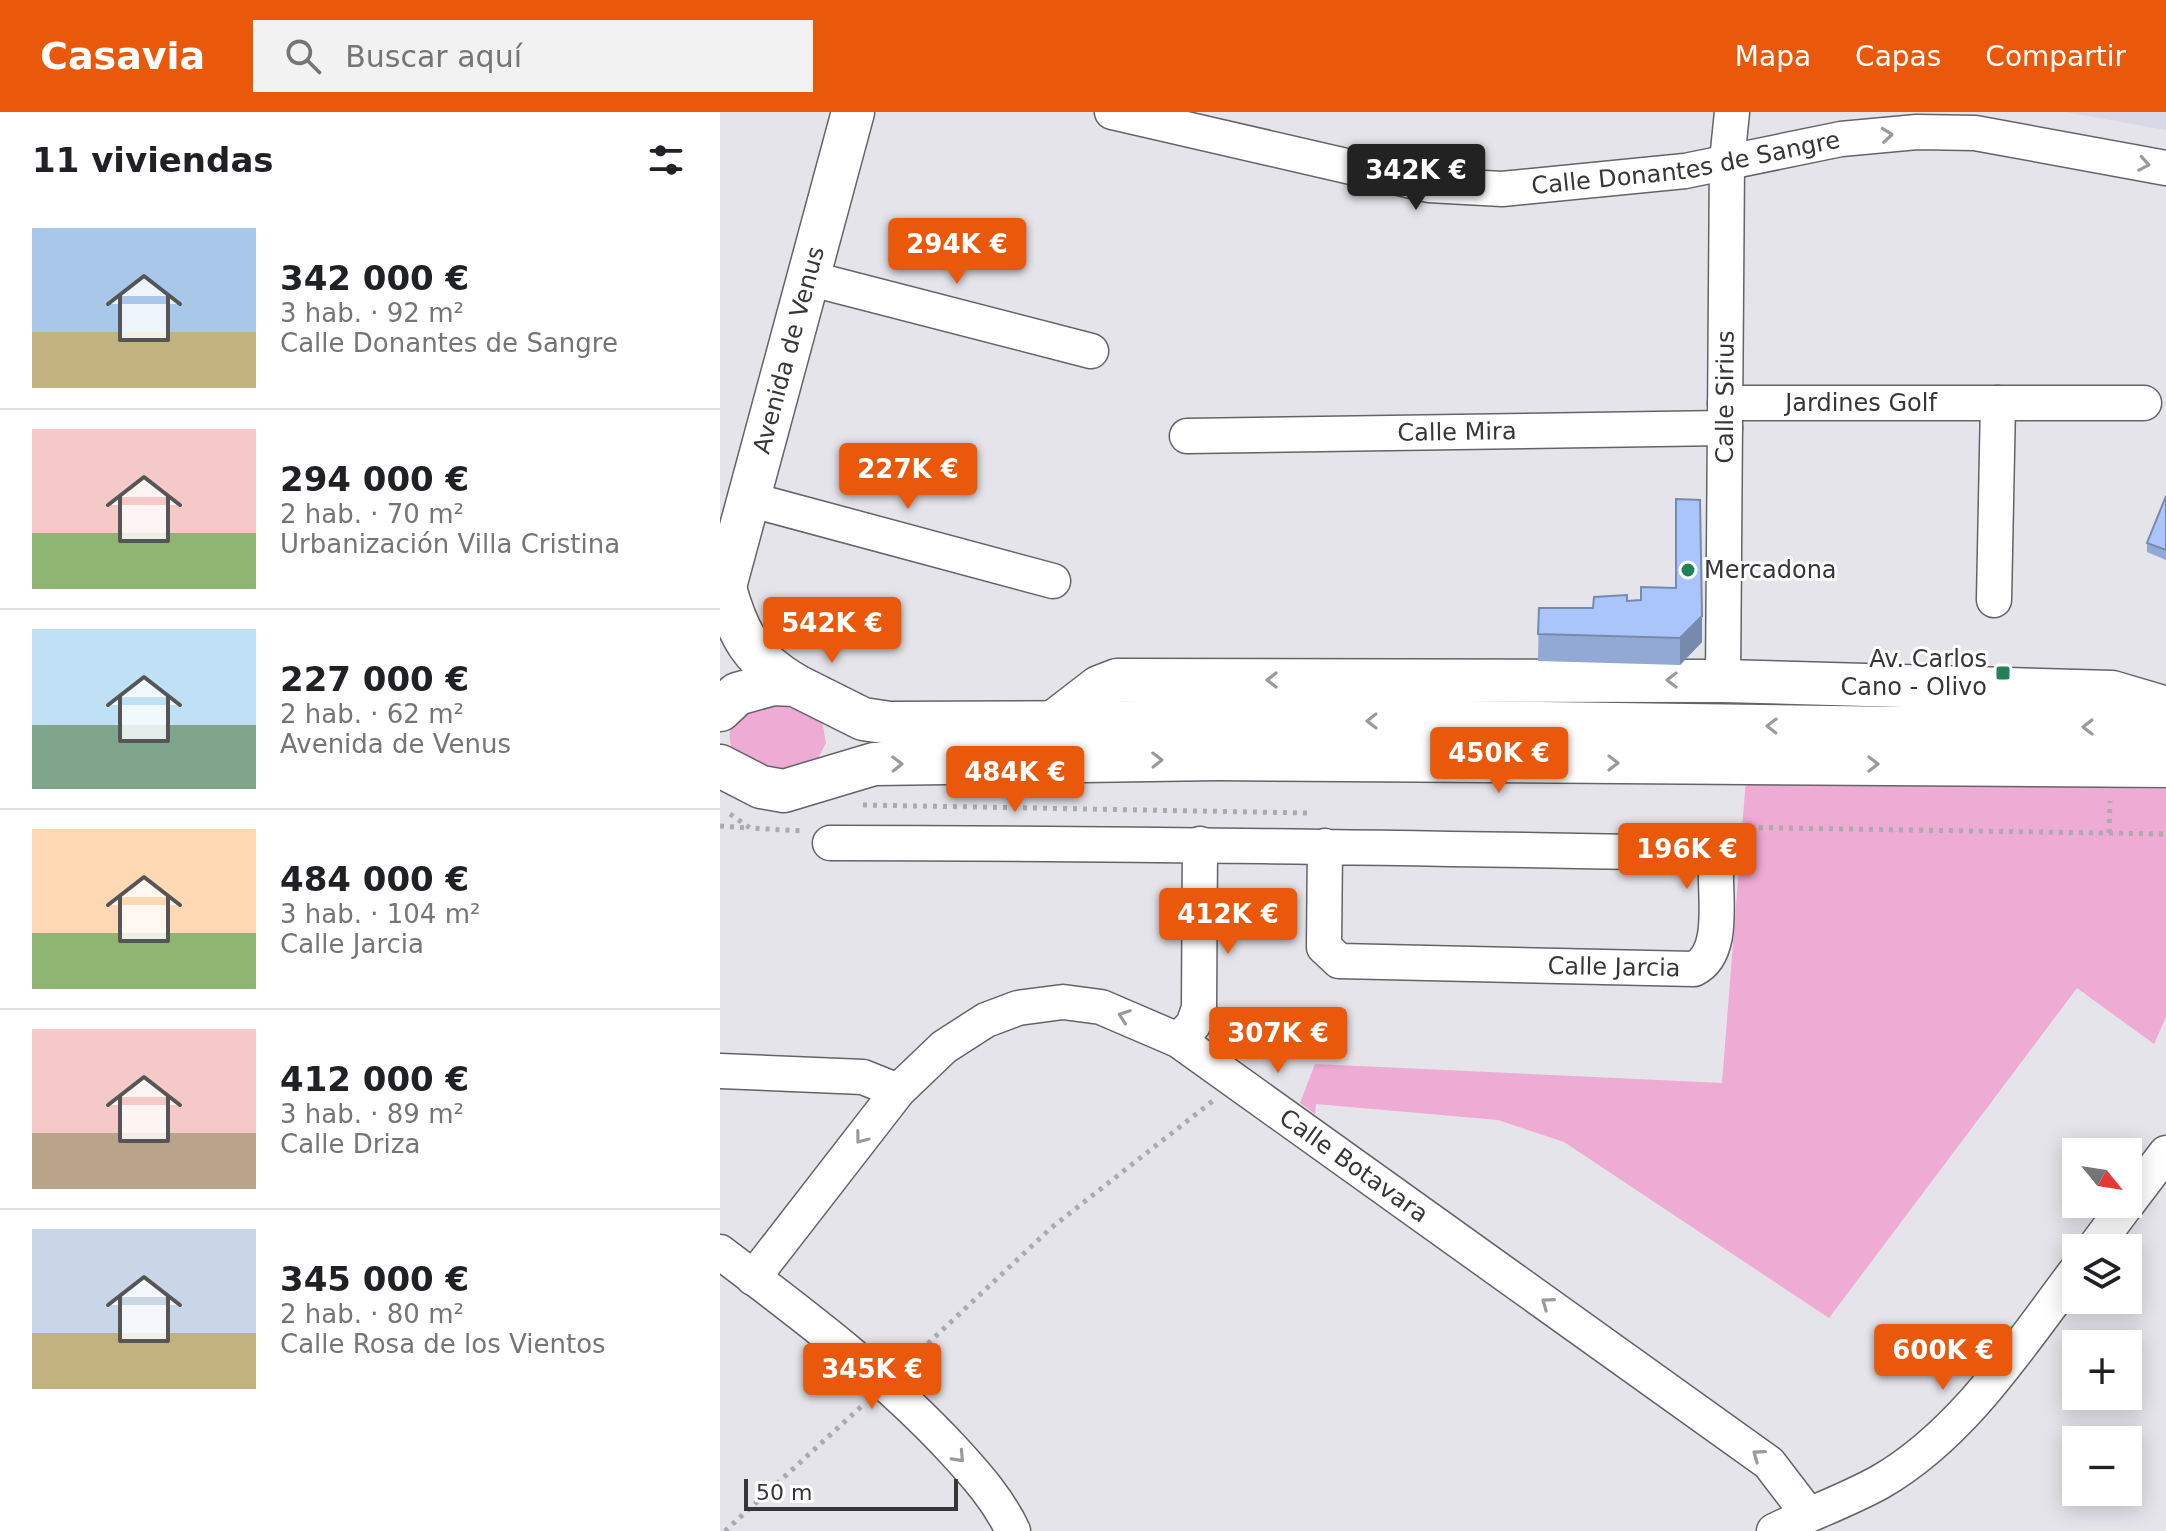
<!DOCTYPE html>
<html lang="es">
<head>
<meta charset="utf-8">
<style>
  :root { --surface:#fff; --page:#f2f2f2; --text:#202124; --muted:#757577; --line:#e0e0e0; --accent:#ea580c }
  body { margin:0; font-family:"DejaVu Sans",sans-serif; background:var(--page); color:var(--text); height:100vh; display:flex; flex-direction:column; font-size:30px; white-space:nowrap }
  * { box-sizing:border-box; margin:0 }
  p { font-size:26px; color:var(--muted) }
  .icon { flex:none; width:44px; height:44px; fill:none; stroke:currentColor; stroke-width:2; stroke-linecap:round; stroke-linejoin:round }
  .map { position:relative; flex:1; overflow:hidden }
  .sheet { display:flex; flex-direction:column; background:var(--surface); width:720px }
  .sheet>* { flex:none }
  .needle { width:52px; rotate:120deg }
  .buttons { position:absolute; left:1342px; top:1026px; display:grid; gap:16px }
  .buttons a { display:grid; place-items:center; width:80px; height:80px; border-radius:0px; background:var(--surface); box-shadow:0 4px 20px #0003; font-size:40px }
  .scale { position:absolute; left:24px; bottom:20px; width:214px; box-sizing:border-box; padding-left:8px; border:4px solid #363639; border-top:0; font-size:22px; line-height:28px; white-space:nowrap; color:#363639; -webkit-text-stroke:6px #fff; paint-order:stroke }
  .price { position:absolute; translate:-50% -68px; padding:0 18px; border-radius:8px; background:var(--accent); color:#fff; font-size:26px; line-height:52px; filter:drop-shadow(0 2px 4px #0008) }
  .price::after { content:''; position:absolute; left:50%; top:48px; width:24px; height:18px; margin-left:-12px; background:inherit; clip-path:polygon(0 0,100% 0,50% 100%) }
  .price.active { background:#222; color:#fff }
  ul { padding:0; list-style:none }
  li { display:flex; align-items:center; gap:24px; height:200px; padding:0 32px }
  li+li { border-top:2px solid var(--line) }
  li span { display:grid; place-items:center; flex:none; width:224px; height:160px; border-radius:0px; color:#555 }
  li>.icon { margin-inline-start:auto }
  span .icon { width:96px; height:96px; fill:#fffc; stroke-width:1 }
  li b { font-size:34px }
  h2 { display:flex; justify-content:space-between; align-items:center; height:96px; padding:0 32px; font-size:34px }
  header { display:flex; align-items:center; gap:48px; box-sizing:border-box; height:112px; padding:0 40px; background:var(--accent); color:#fff }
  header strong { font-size:38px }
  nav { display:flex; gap:44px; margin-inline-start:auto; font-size:28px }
  .search { width:560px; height:72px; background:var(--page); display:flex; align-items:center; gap:20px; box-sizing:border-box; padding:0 28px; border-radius:0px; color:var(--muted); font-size:30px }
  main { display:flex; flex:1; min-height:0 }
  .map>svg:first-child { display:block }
  .built { fill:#d9d8e6 }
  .green { fill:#eeabd4 }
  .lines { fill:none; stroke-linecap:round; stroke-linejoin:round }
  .minor-casing { stroke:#646369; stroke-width:37 }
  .tertiary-casing { stroke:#646369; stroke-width:45 }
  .path { stroke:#aaaaaf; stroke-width:5; stroke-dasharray:4 6; stroke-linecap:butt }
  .minor { stroke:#fff; stroke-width:34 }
  .tertiary { stroke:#fff; stroke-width:42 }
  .wall { fill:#92a9d6 }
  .shaded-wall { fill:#778aae }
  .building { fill:#aac5f9; stroke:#778aae; stroke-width:2 }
  .oneway { stroke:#9a9a9c }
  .poi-dot { fill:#248157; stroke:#fff; stroke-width:3 }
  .labels { text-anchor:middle; stroke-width:6; stroke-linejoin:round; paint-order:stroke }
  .street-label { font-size:24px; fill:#363639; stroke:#fff }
  .poi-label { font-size:24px; fill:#363639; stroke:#fff; text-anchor:start }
</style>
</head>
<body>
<header>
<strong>Casavia</strong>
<div class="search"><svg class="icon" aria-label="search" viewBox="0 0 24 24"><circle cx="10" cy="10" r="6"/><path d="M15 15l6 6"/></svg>Buscar aquí</div>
<nav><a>Mapa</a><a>Capas</a><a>Compartir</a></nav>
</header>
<main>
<section class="sheet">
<h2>11 viviendas<svg class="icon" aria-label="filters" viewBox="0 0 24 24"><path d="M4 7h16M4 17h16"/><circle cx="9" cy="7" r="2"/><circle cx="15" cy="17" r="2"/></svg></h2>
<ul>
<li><span style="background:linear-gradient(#a9c7e8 65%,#c2b280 0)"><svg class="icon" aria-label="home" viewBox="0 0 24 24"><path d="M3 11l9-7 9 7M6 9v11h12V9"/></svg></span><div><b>342 000 €</b><p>3 hab. · 92 m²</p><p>Calle Donantes de Sangre</p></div></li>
<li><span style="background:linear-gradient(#f6c9c9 65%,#8fb573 0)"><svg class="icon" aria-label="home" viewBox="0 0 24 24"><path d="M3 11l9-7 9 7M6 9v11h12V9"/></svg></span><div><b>294 000 €</b><p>2 hab. · 70 m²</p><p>Urbanización Villa Cristina</p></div></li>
<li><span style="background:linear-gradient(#bfe0f5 60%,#7fa58c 0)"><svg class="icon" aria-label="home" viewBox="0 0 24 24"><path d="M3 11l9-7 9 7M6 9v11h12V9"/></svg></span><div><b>227 000 €</b><p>2 hab. · 62 m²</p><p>Avenida de Venus</p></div></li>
<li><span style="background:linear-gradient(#ffd9b3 65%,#8fb573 0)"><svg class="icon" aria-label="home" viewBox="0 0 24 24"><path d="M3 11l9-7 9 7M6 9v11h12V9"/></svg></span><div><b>484 000 €</b><p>3 hab. · 104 m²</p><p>Calle Jarcia</p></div></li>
<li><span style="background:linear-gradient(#f6c9c9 65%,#b9a48a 0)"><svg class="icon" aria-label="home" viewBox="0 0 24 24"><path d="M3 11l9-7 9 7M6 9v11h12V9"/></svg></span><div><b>412 000 €</b><p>3 hab. · 89 m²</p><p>Calle Driza</p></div></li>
<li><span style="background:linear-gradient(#c9d6e8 65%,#c2b280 0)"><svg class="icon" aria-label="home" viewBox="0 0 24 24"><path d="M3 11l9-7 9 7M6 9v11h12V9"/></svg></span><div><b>345 000 €</b><p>2 hab. · 80 m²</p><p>Calle Rosa de los Vientos</p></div></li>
</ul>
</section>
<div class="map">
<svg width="1446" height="1419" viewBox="0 0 1446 1419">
  <rect width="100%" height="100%" fill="#e4e4ea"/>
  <!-- built -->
  <path class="built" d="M1344,0H1446V18Z"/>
  <!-- green -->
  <g class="green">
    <path d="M56,587L102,608L106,631L96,650L52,662L13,641C0,603 27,599 56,587Z"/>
    <path d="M1026,667L1446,677V905L1434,932L1357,876L1109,1206L844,1030L778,1008L596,992L595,1002L580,991L595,952L1002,971Z"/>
  </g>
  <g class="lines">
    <defs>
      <g id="minor">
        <path id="s1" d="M392,0L709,73L782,77L965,59L1121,27L1197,20L1255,21L1446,56"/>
        <path d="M88,166L371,239"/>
        <path id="s2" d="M1005,291H1424"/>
        <path id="s3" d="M467,324L1005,316"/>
        <path d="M28,387L333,469"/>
        <path d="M1274,488L1278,291"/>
        <path id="s4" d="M1003,569L1007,49L1012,0"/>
        <path d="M110,731C399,731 689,736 978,741L993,748L996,759C995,788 1005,842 974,857L619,849L604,835L605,734"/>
        <path d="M458,928L473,913L479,896L480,732"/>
        <path d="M0,959L143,965L178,979"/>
        <path d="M1408,1091L1446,1041"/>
        <path d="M1374,1136L1407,1092"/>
        <path d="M0,1140C82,1202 165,1264 235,1340C257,1364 279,1389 293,1419"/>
        <path id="s5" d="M33,1166L178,979L224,935L266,908L298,896L343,890L381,895L458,928L1049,1351L1088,1402"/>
        <path d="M1054,1419C1088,1402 1126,1389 1160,1370C1243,1322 1299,1234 1356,1159"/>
      </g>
      <g id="tertiary">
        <path d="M5,476C18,523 32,548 75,573"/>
        <path id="s6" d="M0,493L133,0"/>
        <path d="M0,598L17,582L53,572L75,573L143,607L170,611L674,609L1177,616L1446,614"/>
        <path d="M331,612L379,575L397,568L1003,569L1392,580L1446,596"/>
        <path d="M0,654L41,675L64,679L154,652L497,647L1446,654"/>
      </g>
    </defs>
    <!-- minor casing -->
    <use href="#minor" class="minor-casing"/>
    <!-- tertiary casing -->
    <use href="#tertiary" class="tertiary-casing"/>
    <!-- path -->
    <g class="path">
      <path d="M143,693L589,701"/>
      <path d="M10,702L30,716L83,719"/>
      <path d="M0,714L29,716"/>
      <path d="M999,715L1446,722"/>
      <path d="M1389,721L1390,689"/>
      <path d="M186,1252L331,1116L494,988"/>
      <path d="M5,1419L144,1292"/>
    </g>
    <!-- minor -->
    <use href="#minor" class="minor"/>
    <!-- tertiary -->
    <use href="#tertiary" class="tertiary"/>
  </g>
  <!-- wall -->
  <g class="wall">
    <path d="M1446,384V448L1427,440V431Z"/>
    <path d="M921,488L982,530L960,553L818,549L819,496H873L907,489Z"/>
  </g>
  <!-- shaded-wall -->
  <path class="shaded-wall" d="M982,504V530L960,553V526Z"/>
  <!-- building -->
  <g class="building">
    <path d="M1446,384V438L1427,431Z"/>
    <path d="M956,387L980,388L982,504L960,526L818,522L819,496H873L874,485L907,483V489L921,488V475L956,476Z"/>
  </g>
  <!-- one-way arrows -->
  <defs><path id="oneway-chevron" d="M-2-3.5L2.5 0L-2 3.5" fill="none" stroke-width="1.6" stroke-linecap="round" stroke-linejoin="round" transform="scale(2)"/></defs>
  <g class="oneway">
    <use href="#oneway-chevron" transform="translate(1167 23) rotate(-6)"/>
    <use href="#oneway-chevron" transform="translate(1424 52) rotate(10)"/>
    <use href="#oneway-chevron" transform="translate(552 568) rotate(-180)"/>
    <use href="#oneway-chevron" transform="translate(952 568) rotate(-180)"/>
    <use href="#oneway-chevron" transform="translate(652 609) rotate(179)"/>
    <use href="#oneway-chevron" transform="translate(1052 614) rotate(-179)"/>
    <use href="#oneway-chevron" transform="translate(1368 615) rotate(180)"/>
    <use href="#oneway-chevron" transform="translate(437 648) rotate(-1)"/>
    <use href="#oneway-chevron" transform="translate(893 651)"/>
    <use href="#oneway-chevron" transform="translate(177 652) rotate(-1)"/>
    <use href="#oneway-chevron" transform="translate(1153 652)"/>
    <use href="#oneway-chevron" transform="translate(404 904) rotate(-160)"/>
    <use href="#oneway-chevron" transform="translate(141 1026) rotate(127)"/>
    <use href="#oneway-chevron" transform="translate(827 1191) rotate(-144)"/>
    <use href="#oneway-chevron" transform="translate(1038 1343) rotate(-144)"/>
    <use href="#oneway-chevron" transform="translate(239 1345) rotate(47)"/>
  </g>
  <!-- markers -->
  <g class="poi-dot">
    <circle cx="968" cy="458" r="8"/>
    <rect x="1275" y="553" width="16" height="16" rx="4"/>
  </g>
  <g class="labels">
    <!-- street labels -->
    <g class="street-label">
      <text dy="8" stroke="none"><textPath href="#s1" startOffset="584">Calle Donantes de Sangre</textPath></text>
      <text dy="8" stroke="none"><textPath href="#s6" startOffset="264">Avenida de Venus</textPath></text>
      <text dy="8" stroke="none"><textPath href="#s4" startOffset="284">Calle Sirius</textPath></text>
      <text dy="8" stroke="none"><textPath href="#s2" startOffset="136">Jardines Golf</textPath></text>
      <text dy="8" stroke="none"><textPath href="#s3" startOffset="270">Calle Mira</textPath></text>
      <text transform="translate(894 855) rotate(1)" y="8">Calle Jarcia</text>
      <text dy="8" stroke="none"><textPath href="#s5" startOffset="768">Calle Botavara</textPath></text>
    </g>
    <!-- poi labels -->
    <g class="poi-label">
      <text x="984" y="466">Mercadona</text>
      <text x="1267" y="555" text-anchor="end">Av. Carlos<tspan x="1267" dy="28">Cano - Olivo</tspan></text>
    </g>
  </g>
</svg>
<div class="buttons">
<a><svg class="needle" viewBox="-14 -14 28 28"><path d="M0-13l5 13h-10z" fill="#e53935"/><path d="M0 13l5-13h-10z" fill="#757577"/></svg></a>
<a><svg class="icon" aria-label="layers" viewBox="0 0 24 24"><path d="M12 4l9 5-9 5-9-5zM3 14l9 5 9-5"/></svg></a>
<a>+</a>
<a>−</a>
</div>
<div class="scale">50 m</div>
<b class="price active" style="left:696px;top:100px">342K €</b>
<b class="price" style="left:237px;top:174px">294K €</b>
<b class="price" style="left:188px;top:399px">227K €</b>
<b class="price" style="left:112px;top:553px">542K €</b>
<b class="price" style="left:779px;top:683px">450K €</b>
<b class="price" style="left:295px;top:702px">484K €</b>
<b class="price" style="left:967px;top:779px">196K €</b>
<b class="price" style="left:508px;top:844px">412K €</b>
<b class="price" style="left:558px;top:963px">307K €</b>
<b class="price" style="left:1223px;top:1280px">600K €</b>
<b class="price" style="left:152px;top:1299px">345K €</b>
</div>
</main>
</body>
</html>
